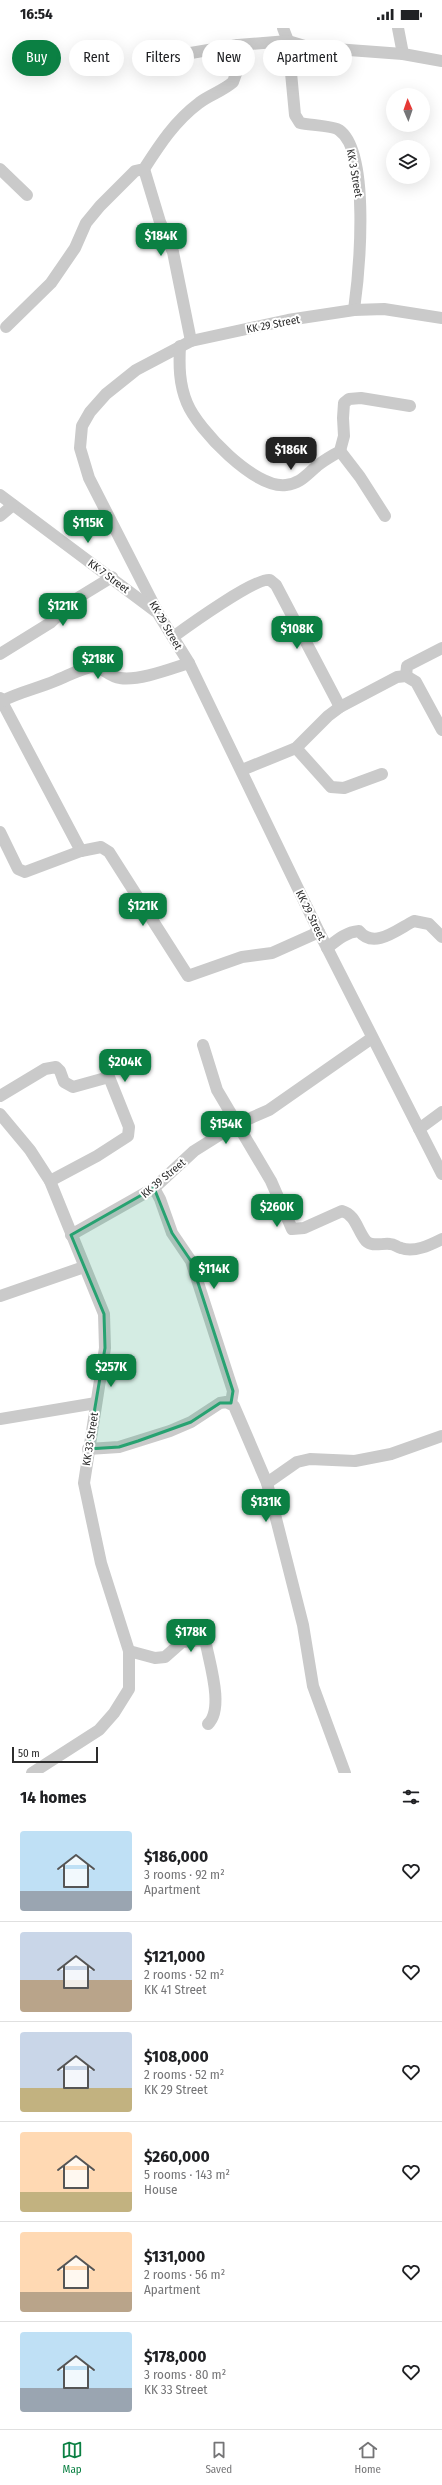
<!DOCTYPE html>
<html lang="en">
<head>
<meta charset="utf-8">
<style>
  :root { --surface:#fff; --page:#f6f6f6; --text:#202124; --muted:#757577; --line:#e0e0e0; --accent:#0b8043 }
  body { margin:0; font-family:"Fira Sans Condensed",sans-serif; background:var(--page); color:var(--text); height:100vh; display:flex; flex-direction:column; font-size:15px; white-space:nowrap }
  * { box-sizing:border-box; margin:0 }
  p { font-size:13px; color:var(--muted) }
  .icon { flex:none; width:22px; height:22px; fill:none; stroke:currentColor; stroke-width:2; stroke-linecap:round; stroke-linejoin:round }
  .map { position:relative; height:1745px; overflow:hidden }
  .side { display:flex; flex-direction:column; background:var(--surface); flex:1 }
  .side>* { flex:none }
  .top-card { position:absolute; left:12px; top:12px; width:418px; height:36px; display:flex; gap:8px }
  .needle { width:26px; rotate:358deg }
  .controls { position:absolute; left:386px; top:60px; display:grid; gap:8px }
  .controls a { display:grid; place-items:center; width:44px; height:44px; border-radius:50%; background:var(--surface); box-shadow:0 4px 16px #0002; font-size:20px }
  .scale { position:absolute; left:12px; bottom:10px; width:86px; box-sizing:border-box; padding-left:4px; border:2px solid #2d2d2d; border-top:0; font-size:11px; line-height:14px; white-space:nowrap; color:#2d2d2d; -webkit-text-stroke:3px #fff; paint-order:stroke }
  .price { position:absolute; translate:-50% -34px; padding:0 9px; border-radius:8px; background:var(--accent); color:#fff; font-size:13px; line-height:26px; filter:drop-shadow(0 1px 2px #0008) }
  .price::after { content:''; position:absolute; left:50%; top:24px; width:12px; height:9px; margin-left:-6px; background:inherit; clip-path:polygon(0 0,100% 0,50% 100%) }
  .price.active { background:#222; color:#fff }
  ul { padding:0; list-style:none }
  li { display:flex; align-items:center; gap:12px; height:100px; padding:0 20px }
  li+li { border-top:1px solid var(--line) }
  li span { display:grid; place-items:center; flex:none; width:112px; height:80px; border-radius:4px; color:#555 }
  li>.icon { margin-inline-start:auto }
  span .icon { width:48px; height:48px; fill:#fffc; stroke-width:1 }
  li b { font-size:17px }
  h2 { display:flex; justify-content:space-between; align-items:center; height:48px; padding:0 20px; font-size:17px }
  .pill { padding:0 14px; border-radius:18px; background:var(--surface); box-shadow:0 4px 16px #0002; font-size:14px; line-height:36px }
  .pill.active { background:var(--accent); color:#fff }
  .status { display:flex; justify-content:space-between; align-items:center; height:28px; padding:0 20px; background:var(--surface); direction:ltr }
  .status svg { height:11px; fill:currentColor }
  .dock { display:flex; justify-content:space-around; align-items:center; height:56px; border-top:1px solid var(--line); background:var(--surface); font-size:11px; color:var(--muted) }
  .dock a { display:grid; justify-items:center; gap:2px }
  .dock .active { color:var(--accent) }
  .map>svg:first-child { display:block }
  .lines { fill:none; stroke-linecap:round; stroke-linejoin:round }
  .minor { stroke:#cacaca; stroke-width:12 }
  .marked { fill:#27a271; fill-opacity:0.2; stroke:#27a271; stroke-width:3; stroke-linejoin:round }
  .labels { text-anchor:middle; stroke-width:4; stroke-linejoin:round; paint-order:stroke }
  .street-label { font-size:11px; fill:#2d2d2d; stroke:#fff }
</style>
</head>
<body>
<div class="status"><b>16:54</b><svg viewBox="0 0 49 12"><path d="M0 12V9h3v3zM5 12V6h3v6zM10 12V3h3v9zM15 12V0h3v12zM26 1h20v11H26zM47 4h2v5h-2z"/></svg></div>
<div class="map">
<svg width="442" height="1745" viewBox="0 0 442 1745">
  <rect width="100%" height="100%" fill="#fff"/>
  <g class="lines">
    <!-- minor -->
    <g class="minor">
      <path d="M283,0L288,13L295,87L300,95C309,97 334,98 339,102C371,124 359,246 354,282"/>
      <path d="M398,0L403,26"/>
      <path d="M173,28L238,17L288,13L308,19L403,26L442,33"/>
      <path d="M0,141L27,167"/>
      <path d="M144,141L160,194L173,224L191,313"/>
      <path d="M442,290L384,281L354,282L288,292L191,313L136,342L106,366L90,384L82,398L80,420L89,450L159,587L189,635L319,904L442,1146"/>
      <path d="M6,299L51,255L75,220L86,195L100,178L135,143L144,141C160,116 175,93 199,75C209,67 223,63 233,54L237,43L238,17"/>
      <path d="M180,318C179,337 179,356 187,375C198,402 255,461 286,457C301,455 306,447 317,438C324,432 332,428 340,423L344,408L343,390L344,375L349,371L361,370L410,378"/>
      <path d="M340,423L360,449L385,488"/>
      <path d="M0,467L155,583"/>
      <path d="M0,488L13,477"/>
      <path d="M173,609C188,598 256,549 270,552L276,557L340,679"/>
      <path d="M0,626L50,595L76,571L112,549"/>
      <path d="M406,648L407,638L442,620"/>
      <path d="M0,670L81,823"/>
      <path d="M0,674C19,664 36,661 55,653C70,647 79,641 95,638C104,641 110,649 120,650C139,653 170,641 189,635"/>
      <path d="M296,720L331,759L344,760L382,746"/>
      <path d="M242,742L296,720L328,688L340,679L397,649L406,648L416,654L442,702"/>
      <path d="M0,804L18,841L25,844L81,823L101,819L109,824L188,948L242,929L272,925L319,904"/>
      <path d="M327,920C337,912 346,904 359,903C374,922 398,901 414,893L429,896L442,909"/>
      <path d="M203,1017L217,1062L271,1153L292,1201L304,1200L342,1183C356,1187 357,1202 366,1213C372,1219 382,1215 390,1216C395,1216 396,1219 401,1220C414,1225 430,1217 442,1211"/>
      <path d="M0,1068L45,1041L56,1039L60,1043L64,1054L73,1059L109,1049L129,1099L128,1108L97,1128L50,1153"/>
      <path d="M0,1086L30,1122L50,1153L104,1286L105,1320L84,1455L101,1535L129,1623V1661L114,1685L99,1702L32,1745"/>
      <path d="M419,1101L442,1084"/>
      <path d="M154,1160L160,1171L172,1205L191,1233L233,1363L231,1375"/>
      <path d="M71,1207L154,1160L194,1123L237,1096L269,1082L372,1010"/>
      <path d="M0,1268L84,1239"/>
      <path d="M0,1391L96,1375"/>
      <path d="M88,1421L119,1419L170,1403L191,1394L220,1375L226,1374L234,1378L267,1455L303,1597L313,1658L345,1745"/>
      <path d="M267,1455L297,1434L310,1431L355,1433L391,1426L442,1408"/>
      <path d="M129,1623L155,1630L165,1629L182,1614L202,1612L206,1616C210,1637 224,1681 208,1696"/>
    </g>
  </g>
  <!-- marked area -->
  <path class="marked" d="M154,1160L172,1205L191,1233L233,1363L231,1375H220L191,1394L138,1413L119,1419L88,1421L105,1320L104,1286L71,1207Z"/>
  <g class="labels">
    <!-- street labels -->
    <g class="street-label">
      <text transform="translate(355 145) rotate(80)" y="4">KK 3 Street</text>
      <text transform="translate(273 296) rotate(-11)" y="4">KK 29 Street</text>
      <text transform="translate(109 548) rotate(37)" y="4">KK 7 Street</text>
      <text transform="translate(166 597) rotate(60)" y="4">KK 29 Street</text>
      <text transform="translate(311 887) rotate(64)" y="4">KK 29 Street</text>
      <text transform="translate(163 1150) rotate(-40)" y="4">KK 39 Street</text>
      <text transform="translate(90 1411) rotate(-81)" y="4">KK 33 Street</text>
    </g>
  </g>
</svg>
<div class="controls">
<a><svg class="needle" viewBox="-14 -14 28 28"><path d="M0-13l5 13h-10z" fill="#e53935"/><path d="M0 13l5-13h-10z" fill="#757577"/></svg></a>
<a><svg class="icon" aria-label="layers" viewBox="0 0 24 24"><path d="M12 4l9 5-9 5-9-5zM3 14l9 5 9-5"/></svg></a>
</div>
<div class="scale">50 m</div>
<b class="price" style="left:161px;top:229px">$184K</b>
<b class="price active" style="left:291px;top:443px">$186K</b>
<b class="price" style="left:88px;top:516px">$115K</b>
<b class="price" style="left:63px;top:599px">$121K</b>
<b class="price" style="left:297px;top:622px">$108K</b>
<b class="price" style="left:98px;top:652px">$218K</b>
<b class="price" style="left:143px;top:899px">$121K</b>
<b class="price" style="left:125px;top:1055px">$204K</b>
<b class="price" style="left:226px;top:1117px">$154K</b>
<b class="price" style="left:277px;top:1200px">$260K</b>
<b class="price" style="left:214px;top:1262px">$114K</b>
<b class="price" style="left:111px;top:1360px">$257K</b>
<b class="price" style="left:266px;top:1495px">$131K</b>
<b class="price" style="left:191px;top:1625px">$178K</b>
<div class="top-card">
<a class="pill active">Buy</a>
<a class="pill">Rent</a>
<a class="pill">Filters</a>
<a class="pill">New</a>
<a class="pill">Apartment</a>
</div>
</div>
<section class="side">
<h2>14 homes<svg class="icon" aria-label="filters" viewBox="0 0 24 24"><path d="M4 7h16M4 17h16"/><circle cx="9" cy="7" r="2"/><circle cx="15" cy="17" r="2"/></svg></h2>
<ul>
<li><span style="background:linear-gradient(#bfe0f5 75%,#9aa5b1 0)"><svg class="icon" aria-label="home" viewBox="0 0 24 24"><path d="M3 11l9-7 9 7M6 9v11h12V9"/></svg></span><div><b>$186,000</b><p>3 rooms · 92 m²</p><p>Apartment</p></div><svg class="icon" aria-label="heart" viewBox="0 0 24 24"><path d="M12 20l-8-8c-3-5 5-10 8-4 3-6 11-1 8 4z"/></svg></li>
<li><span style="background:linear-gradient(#c9d6e8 60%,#b9a48a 0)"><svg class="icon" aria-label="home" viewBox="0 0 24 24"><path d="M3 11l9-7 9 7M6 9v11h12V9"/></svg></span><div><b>$121,000</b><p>2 rooms · 52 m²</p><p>KK 41 Street</p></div><svg class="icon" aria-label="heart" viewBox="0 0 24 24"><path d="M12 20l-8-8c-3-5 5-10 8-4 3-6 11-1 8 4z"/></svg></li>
<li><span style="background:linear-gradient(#c9d6e8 70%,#c2b280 0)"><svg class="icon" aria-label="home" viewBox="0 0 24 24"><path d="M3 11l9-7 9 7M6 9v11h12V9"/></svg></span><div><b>$108,000</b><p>2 rooms · 52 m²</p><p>KK 29 Street</p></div><svg class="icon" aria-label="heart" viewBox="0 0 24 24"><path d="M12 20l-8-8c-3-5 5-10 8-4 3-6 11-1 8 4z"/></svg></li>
<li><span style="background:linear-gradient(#ffd9b3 75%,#c2b280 0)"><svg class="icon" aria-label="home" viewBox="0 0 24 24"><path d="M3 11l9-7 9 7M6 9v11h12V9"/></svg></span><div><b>$260,000</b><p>5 rooms · 143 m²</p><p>House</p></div><svg class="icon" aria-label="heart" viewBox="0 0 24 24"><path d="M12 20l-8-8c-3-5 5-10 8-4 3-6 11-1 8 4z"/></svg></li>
<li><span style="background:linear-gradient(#ffd9b3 75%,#b9a48a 0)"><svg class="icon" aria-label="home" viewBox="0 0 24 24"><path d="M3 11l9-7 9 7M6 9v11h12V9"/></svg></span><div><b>$131,000</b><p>2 rooms · 56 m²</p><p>Apartment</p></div><svg class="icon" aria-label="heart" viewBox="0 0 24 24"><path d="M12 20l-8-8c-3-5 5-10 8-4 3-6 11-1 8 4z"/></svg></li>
<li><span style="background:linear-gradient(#bfe0f5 70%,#9aa5b1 0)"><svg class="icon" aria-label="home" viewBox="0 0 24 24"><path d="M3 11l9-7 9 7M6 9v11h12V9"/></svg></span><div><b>$178,000</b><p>3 rooms · 80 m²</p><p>KK 33 Street</p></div><svg class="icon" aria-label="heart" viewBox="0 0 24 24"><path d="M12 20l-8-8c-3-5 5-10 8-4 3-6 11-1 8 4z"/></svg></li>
</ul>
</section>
<nav class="dock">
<a class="active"><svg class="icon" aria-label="map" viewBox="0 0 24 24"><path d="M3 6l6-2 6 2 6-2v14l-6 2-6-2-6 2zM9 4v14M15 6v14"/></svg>Map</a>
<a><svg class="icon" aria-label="saved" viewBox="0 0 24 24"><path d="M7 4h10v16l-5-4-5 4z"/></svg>Saved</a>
<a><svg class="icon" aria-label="home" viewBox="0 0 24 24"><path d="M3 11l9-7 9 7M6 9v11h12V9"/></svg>Home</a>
</nav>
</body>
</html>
